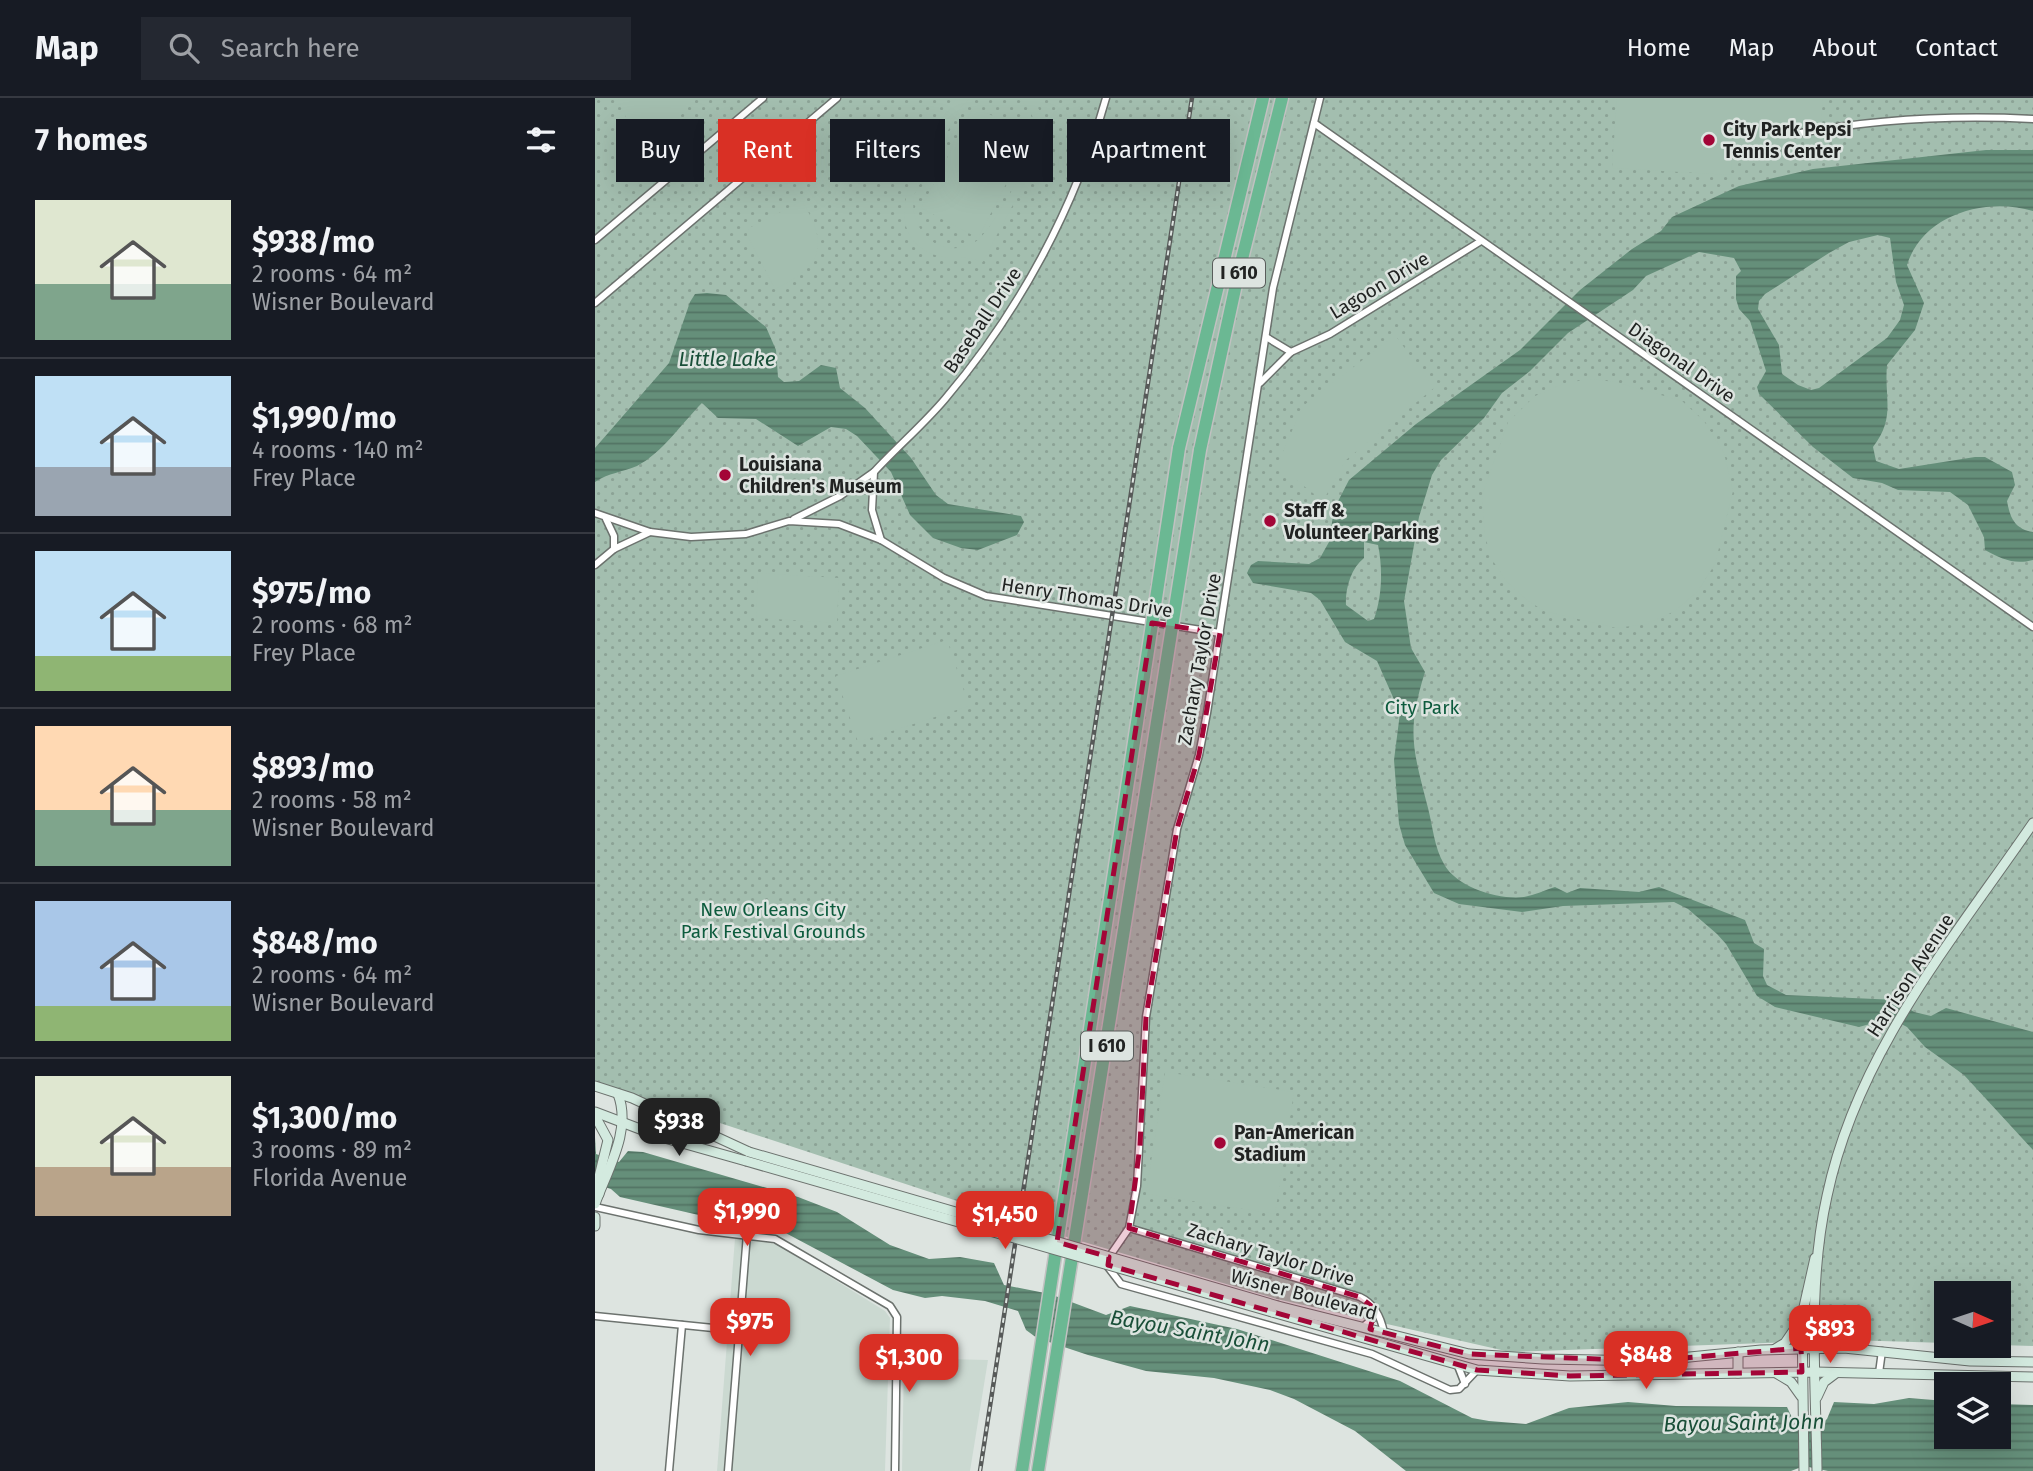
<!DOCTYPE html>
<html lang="en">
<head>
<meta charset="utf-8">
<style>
  :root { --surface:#171b24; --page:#242831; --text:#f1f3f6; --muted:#9ea1a6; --line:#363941; --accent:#d93025 }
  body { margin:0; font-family:"Fira Sans",sans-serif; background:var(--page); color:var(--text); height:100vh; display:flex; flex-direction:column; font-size:26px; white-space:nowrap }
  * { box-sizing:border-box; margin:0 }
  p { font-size:23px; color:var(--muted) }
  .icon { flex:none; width:38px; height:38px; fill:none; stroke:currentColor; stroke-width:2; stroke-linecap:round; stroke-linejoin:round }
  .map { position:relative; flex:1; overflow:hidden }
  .details { display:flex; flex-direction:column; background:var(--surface); width:595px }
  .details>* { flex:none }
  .guide { position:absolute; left:21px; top:21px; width:665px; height:63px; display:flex; gap:14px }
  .needle { width:46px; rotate:93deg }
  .tools { position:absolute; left:1339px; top:1183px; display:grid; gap:14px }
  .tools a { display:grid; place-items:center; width:77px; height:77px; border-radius:0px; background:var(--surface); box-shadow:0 7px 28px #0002; font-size:35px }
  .price { position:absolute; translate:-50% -60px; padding:0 16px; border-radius:14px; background:var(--accent); color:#fff; font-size:23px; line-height:46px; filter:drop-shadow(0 2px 4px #0008) }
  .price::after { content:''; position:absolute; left:50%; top:42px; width:21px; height:16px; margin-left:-10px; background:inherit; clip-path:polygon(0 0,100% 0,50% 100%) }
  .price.active { background:#222; color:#fff }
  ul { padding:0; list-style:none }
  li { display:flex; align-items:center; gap:21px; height:175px; padding:0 35px }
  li+li { border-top:2px solid var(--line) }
  li span { display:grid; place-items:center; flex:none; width:196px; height:140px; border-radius:0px; color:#555 }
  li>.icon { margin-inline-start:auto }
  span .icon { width:84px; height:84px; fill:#fffc; stroke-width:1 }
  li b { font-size:30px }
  h2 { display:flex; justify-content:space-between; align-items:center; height:84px; padding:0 35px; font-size:30px }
  .pill { padding:0 24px; border-radius:0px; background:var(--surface); box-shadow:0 7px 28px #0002; font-size:24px; line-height:63px }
  .pill.active { background:var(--accent); color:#fff }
  header { display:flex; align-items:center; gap:42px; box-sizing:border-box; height:98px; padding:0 35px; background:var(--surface); border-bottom:2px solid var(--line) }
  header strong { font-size:33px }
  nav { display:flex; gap:38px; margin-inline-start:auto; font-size:24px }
  .search { width:490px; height:63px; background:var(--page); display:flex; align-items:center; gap:18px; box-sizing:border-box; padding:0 24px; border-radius:0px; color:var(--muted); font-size:26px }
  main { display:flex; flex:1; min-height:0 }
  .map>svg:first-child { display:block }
  .built { fill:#cbd9d1 }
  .park { fill:url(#park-dots) }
  .garden { fill:#a3beaf }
  .water { fill:url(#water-rules); fill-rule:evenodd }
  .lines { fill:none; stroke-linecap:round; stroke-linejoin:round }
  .street-casing { stroke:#6c726e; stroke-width:9 }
  .secondary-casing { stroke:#6c726e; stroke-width:11 }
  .highway-casing { stroke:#c1c1c1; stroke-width:15 }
  .street { stroke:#fff; stroke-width:6 }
  .secondary { stroke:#d3eadf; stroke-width:9 }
  .highway { stroke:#6bb893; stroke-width:12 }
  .rail-casing { stroke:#575a59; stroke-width:4.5 }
  .rail { stroke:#dde4e0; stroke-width:2; stroke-dasharray:5; stroke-linecap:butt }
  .secondary-bridge-casing { stroke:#6c726e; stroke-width:11; stroke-linecap:butt }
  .highway-bridge-casing { stroke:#c1c1c1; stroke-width:15; stroke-linecap:butt }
  .secondary-bridge { stroke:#d3eadf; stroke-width:9 }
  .highway-bridge { stroke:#6bb893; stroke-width:12 }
  .marked { fill:#a30537; fill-opacity:0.2; stroke:#a30537; stroke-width:5; stroke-dasharray:14 9; stroke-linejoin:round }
  .poi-dot { fill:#a30537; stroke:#dde4e0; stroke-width:2.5 }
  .labels { text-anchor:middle; stroke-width:5; stroke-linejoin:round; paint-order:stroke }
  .shield { fill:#dde4e0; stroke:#595d5b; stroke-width:2 }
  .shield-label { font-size:18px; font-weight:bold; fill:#212322 }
  .poi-label { font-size:19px; font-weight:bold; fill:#212322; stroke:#dde4e0; text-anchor:start }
  .street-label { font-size:19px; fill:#212322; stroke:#dde4e0 }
  .park-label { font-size:19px; fill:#0d5b3d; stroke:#dde4e0 }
  .water-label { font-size:21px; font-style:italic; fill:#194f38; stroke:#dde4e0 }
</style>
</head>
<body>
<header>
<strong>Map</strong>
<div class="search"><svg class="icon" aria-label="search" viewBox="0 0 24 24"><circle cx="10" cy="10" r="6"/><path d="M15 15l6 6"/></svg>Search here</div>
<nav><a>Home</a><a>Map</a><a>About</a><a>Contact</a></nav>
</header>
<main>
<section class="details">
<h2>7 homes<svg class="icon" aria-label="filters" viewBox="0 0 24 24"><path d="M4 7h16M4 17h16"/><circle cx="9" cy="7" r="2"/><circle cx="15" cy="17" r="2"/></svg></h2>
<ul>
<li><span style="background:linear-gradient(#dfe7d0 60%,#7fa58c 0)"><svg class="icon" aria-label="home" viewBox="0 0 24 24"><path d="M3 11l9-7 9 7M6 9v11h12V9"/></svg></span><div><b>$938/mo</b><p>2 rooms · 64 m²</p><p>Wisner Boulevard</p></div></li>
<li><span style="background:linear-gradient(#bfe0f5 65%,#9aa5b1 0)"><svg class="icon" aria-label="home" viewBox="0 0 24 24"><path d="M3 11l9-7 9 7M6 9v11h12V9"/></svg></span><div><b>$1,990/mo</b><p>4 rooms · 140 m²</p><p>Frey Place</p></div></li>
<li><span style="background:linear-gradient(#bfe0f5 75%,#8fb573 0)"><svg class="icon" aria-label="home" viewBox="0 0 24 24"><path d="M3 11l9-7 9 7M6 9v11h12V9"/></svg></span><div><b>$975/mo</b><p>2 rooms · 68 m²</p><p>Frey Place</p></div></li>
<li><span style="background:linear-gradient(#ffd9b3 60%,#7fa58c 0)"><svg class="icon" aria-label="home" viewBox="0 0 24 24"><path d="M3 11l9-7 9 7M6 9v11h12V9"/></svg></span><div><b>$893/mo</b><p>2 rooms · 58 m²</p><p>Wisner Boulevard</p></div></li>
<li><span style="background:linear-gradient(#a9c7e8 75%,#8fb573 0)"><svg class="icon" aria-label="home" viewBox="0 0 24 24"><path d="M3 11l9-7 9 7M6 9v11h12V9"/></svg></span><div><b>$848/mo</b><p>2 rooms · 64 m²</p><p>Wisner Boulevard</p></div></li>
<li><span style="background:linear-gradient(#dfe7d0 65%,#b9a48a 0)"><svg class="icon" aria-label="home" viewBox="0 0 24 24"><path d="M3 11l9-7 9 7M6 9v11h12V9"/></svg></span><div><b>$1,300/mo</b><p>3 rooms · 89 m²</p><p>Florida Avenue</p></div></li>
</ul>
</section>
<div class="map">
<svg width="1438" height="1373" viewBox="0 0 1438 1373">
  <defs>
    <pattern id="park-dots" width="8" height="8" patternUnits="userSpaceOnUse" patternTransform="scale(1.75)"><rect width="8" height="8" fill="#a3beaf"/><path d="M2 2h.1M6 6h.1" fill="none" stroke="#8ca396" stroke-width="1.8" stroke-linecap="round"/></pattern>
    <pattern id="water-rules" width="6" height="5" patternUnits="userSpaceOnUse" patternTransform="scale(1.75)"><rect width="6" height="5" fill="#658f7a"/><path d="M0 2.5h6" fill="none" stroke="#537464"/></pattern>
  </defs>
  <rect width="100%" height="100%" fill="#dde4e0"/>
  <!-- built -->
  <g class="built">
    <path d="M140,1140L168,1142L185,1148L290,1213L295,1220L290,1373H122Z"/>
    <path d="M309,1260L393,1262L375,1373H307Z"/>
  </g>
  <!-- park -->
  <path class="park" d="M0,0H1438V1248L1404,1247V1195H1351V1245L1253,1242L915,1254L682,1201L472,1139L0,984Z"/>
  <!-- garden -->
  <g class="garden">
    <path d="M23,0H99L80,25L40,42Z"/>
    <path d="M361,0H375L365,10L320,95C310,130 346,165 380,144C397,134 438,57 440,38C442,23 435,10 424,0H439L450,26L448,50L387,165C369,155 358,163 340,157C270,130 339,39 361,0Z"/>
    <path d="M1022,0H1228L1225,38L1179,49L1138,46L1136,77L1017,70Z"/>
    <path d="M379,8L436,38L383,140L326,110Z"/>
    <path d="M207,103C235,148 226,169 180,191L152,137L154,130Z"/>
    <path d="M800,237L839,290L751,362L728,403L682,367L708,308Z"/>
    <path d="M996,281L1020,284L1087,303L1109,323L1129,355L1138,393L1120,466L1103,493L1080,513L1052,526L1021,530L949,513L932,502L912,484L898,463L890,439L887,397L913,324L940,298L970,285Z"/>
    <path d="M163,475L244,480L242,525L161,520Z"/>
    <path d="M352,542L374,608L263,644L241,578Z"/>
    <path d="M570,974L699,994L680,1116L551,1096Z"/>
  </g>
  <!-- water -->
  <g class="water">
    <path d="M1391,52H1438V113C1391,99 1328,116 1312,167L1329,205L1320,232L1292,267C1289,301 1301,319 1278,349L1281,363L1304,371L1380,359H1390L1417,374L1420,387L1412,403C1415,419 1419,431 1438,434V462C1419,467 1407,461 1390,452L1389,439L1373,407L1355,394L1303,392L1287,385L1258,380L1218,349L1164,296L1162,289L1171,273L1155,223L1144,211L1141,201V178L1146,173L1139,160L1104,154L1051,178L1038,192L973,235L935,273L907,295L889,320L846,362L837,377L824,419L809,503L816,550L830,574C811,634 818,651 833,710C838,729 839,749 849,766C862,790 904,802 929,799C940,797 950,792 960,789L972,795L985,790L1044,794L1064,789L1150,822L1159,845L1169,851L1168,878L1172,887L1191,897L1302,902L1319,914L1336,918L1351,910L1438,934V1052L1369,977L1330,949L1312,929L1289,917L1282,924L1264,929L1180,909L1162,898L1131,846L1122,836L1093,811L1079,804L968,808L927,814L864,806L839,795L810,747L804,726L799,662L805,615L782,563L750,544L725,502L716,495L658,485L652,475L656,467L663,463L714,466L725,460L734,444L739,411L754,382L821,326L925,252L985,192L1037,151L1066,133L1077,119L1144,88L1218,71ZM1283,137L1295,140L1301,184L1309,207L1305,222L1292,240L1224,290L1216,292L1203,287L1187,276L1184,247L1163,211L1164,203L1170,196L1234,155L1254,144ZM769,444L783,447C788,471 787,499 779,521L773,523L751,507C750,491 756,470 769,460Z"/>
    <path d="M112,195L131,197L171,229L181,252L183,279L189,284L204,283L226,267L241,270L245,290L270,310L316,360L341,397L353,406L426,418L429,424L422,437L383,452L366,450L338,440L315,417L296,374L262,338L251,331L236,329L203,348L161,321L123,320L107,305C87,325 67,355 42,368C28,374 13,375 0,384V350L74,265L95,204L100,196Z"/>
    <path d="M0,1039L1,1056L24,1064L33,1053L48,1054L203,1099L242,1114L295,1147L334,1161L365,1159L399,1165L409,1187L455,1196L511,1217L535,1208L642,1231L805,1283L877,1320L894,1323L931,1326L974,1310L1033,1304L1081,1308L1192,1309L1200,1326L1220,1331L1232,1321L1239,1304L1279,1306L1314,1300L1351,1303V1339H1404V1306L1438,1307V1373H1233L1209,1368L1196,1373H811L760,1333L699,1301L675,1292L619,1280L551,1273L493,1257L442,1240L431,1232L423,1213L390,1203L347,1198L330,1200L298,1192L168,1123L108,1118L25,1099L16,1091L0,1086Z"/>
  </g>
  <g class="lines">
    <defs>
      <g id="street">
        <path d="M725,0L678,190L612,615L604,657L582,731L551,919L542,1088L534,1130L514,1159L513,1169L526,1186L777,1256L855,1292L864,1291L882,1272"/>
        <path d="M719,25L1438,529"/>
        <path d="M1200,36C1279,21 1359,17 1438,21"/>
        <path d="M0,142L168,0"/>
        <path d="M0,205L242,0"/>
        <path d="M671,239L696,254"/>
        <path d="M665,285L696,254L735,236L886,143"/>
        <path d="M0,415L55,434L96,439L151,436L194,423L244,426L286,442L349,480L391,498L625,535"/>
        <path d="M11,421L19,438V451"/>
        <path d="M199,421L245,398L279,374"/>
        <path d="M286,442L277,412L279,374C302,349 328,327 350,301C424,214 480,110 511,0"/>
        <path d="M0,467L19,451L55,434"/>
        <path d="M0,1109L104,1132L180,1141L295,1208L302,1219L300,1373"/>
        <path d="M534,1130L765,1199C780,1206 786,1219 789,1235"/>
        <path d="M0,1218L128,1231"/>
        <path d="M768,1229L778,1220L780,1211"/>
        <path d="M863,1268L870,1286"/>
        <path d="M1284,1275L1287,1253"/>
        <path d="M74,1373L87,1227"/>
        <path d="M133,1373L152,1136"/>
      </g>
      <g id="secondary">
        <path d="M0,988L37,1000L154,1054"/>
        <path d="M0,1014L66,1039L151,1063"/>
        <path d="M0,1018L13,1042L2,1087L4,1096"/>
        <path d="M0,1106C12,1072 37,1033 23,996"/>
        <path d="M0,1119V1128"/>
        <path d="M683,1208L874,1256L948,1261L1054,1263L1166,1252L1249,1250L1375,1263L1438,1264"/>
        <path d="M677,1214L882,1272L975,1278L1220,1274L1438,1279"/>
        <path d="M1222,1220L1229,1236L1245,1248"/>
        <path d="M1180,1251L1190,1245L1205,1223"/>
        <path d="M1143,1275V1254"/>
        <path d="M1181,1275L1196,1284L1206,1298"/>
        <path d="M1222,1299L1229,1284L1241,1275"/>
        <path d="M1209,1373L1207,1218L1220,1160"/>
        <path d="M1222,1373C1221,1283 1212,1187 1232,1098C1262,955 1357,843 1438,725"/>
      </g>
      <g id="highway">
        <path d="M584,350L668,0"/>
        <path d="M605,352L643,177L687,0"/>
        <path d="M427,1373L530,703"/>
        <path d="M443,1373L549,706"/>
      </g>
    </defs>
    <!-- street casing -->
    <use href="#street" class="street-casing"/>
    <!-- secondary casing -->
    <use href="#secondary" class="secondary-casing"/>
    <!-- highway casing -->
    <use href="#highway" class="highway-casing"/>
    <!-- street -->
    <use href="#street" class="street"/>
    <!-- secondary -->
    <use href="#secondary" class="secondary"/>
    <!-- highway -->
    <use href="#highway" class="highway"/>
    <defs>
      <path id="rail" d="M385,1373L597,0"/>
    </defs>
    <!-- rail casing -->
    <use href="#rail" class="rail-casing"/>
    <!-- rail -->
    <use href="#rail" class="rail"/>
    <defs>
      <g id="secondary-bridge">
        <path d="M154,1054L683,1208"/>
        <path d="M151,1063L677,1214"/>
      </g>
      <g id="highway-bridge">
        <path d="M530,703L584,350"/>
        <path d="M549,706L605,352"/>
      </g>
    </defs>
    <!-- secondary-bridge casing -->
    <use href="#secondary-bridge" class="secondary-bridge-casing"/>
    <!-- highway-bridge casing -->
    <use href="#highway-bridge" class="highway-bridge-casing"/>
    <!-- secondary-bridge -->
    <use href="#secondary-bridge" class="secondary-bridge"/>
    <!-- highway-bridge -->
    <use href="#highway-bridge" class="highway-bridge"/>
  </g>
  <!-- marked area -->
  <path class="marked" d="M557,525L625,535L604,657L582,731L551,919L545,1048L534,1130L765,1199L780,1211L775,1231L874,1256L1054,1263L1206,1250L1207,1274L975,1278L882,1272L513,1167L514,1159L462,1144Z"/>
  <!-- markers -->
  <g class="poi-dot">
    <circle cx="1114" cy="42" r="7"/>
    <circle cx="130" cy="377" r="7"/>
    <circle cx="675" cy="423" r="7"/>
    <circle cx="625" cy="1045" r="7"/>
  </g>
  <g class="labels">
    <!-- shield labels -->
    <g class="shield">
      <rect x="618" y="160.5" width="52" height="29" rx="5"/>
      <rect x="486" y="933.5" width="52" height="29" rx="5"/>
    </g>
    <g class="shield-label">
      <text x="644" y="181">I 610</text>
      <text x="512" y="954">I 610</text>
    </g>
    <!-- poi labels -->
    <g class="poi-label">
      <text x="1128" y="38">City Park Pepsi<tspan x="1128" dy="22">Tennis Center</tspan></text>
      <text x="144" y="373">Louisiana<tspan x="144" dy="22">Children's Museum</tspan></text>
      <text x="689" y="419">Staff &amp;<tspan x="689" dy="22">Volunteer Parking</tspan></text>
      <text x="639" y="1041">Pan-American<tspan x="639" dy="22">Stadium</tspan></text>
    </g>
    <!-- street labels -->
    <g class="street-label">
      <text transform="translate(784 187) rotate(-31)" y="7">Lagoon Drive</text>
      <text transform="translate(387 222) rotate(-56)" y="7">Baseball Drive</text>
      <text transform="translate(1087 264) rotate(35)" y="7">Diagonal Drive</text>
      <text transform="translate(492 499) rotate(9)" y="7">Henry Thomas Drive</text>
      <text transform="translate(604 561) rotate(-80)" y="7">Zachary Taylor Drive</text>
      <text transform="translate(1315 877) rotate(-57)" y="7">Harrison Avenue</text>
      <text transform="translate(676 1156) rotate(17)" y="7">Zachary Taylor Drive</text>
      <text transform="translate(709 1196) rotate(15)" y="7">Wisner Boulevard</text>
    </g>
    <!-- park labels -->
    <g class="park-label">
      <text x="827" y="616">City Park</text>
      <text x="178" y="818">New Orleans City<tspan x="178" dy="22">Park Festival Grounds</tspan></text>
    </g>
    <!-- water labels -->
    <g class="water-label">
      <text x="132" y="268">Little Lake</text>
      <text transform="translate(595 1233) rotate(10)" y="7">Bayou Saint John</text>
      <text transform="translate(1149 1325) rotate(-1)" y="7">Bayou Saint John</text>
    </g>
  </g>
</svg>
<div class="tools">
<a><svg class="needle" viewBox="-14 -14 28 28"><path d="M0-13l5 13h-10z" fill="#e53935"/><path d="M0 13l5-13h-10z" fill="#9ea1a6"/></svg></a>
<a><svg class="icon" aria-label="layers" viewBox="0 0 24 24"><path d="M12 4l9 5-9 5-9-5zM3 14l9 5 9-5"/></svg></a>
</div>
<b class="price active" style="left:84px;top:1060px">$938</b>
<b class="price" style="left:152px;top:1150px">$1,990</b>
<b class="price" style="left:410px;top:1153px">$1,450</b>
<b class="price" style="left:155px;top:1260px">$975</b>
<b class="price" style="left:1235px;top:1267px">$893</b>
<b class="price" style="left:1051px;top:1293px">$848</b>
<b class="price" style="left:314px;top:1296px">$1,300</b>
<div class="guide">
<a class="pill">Buy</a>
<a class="pill active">Rent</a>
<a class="pill">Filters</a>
<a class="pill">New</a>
<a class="pill">Apartment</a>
</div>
</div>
</main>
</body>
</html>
